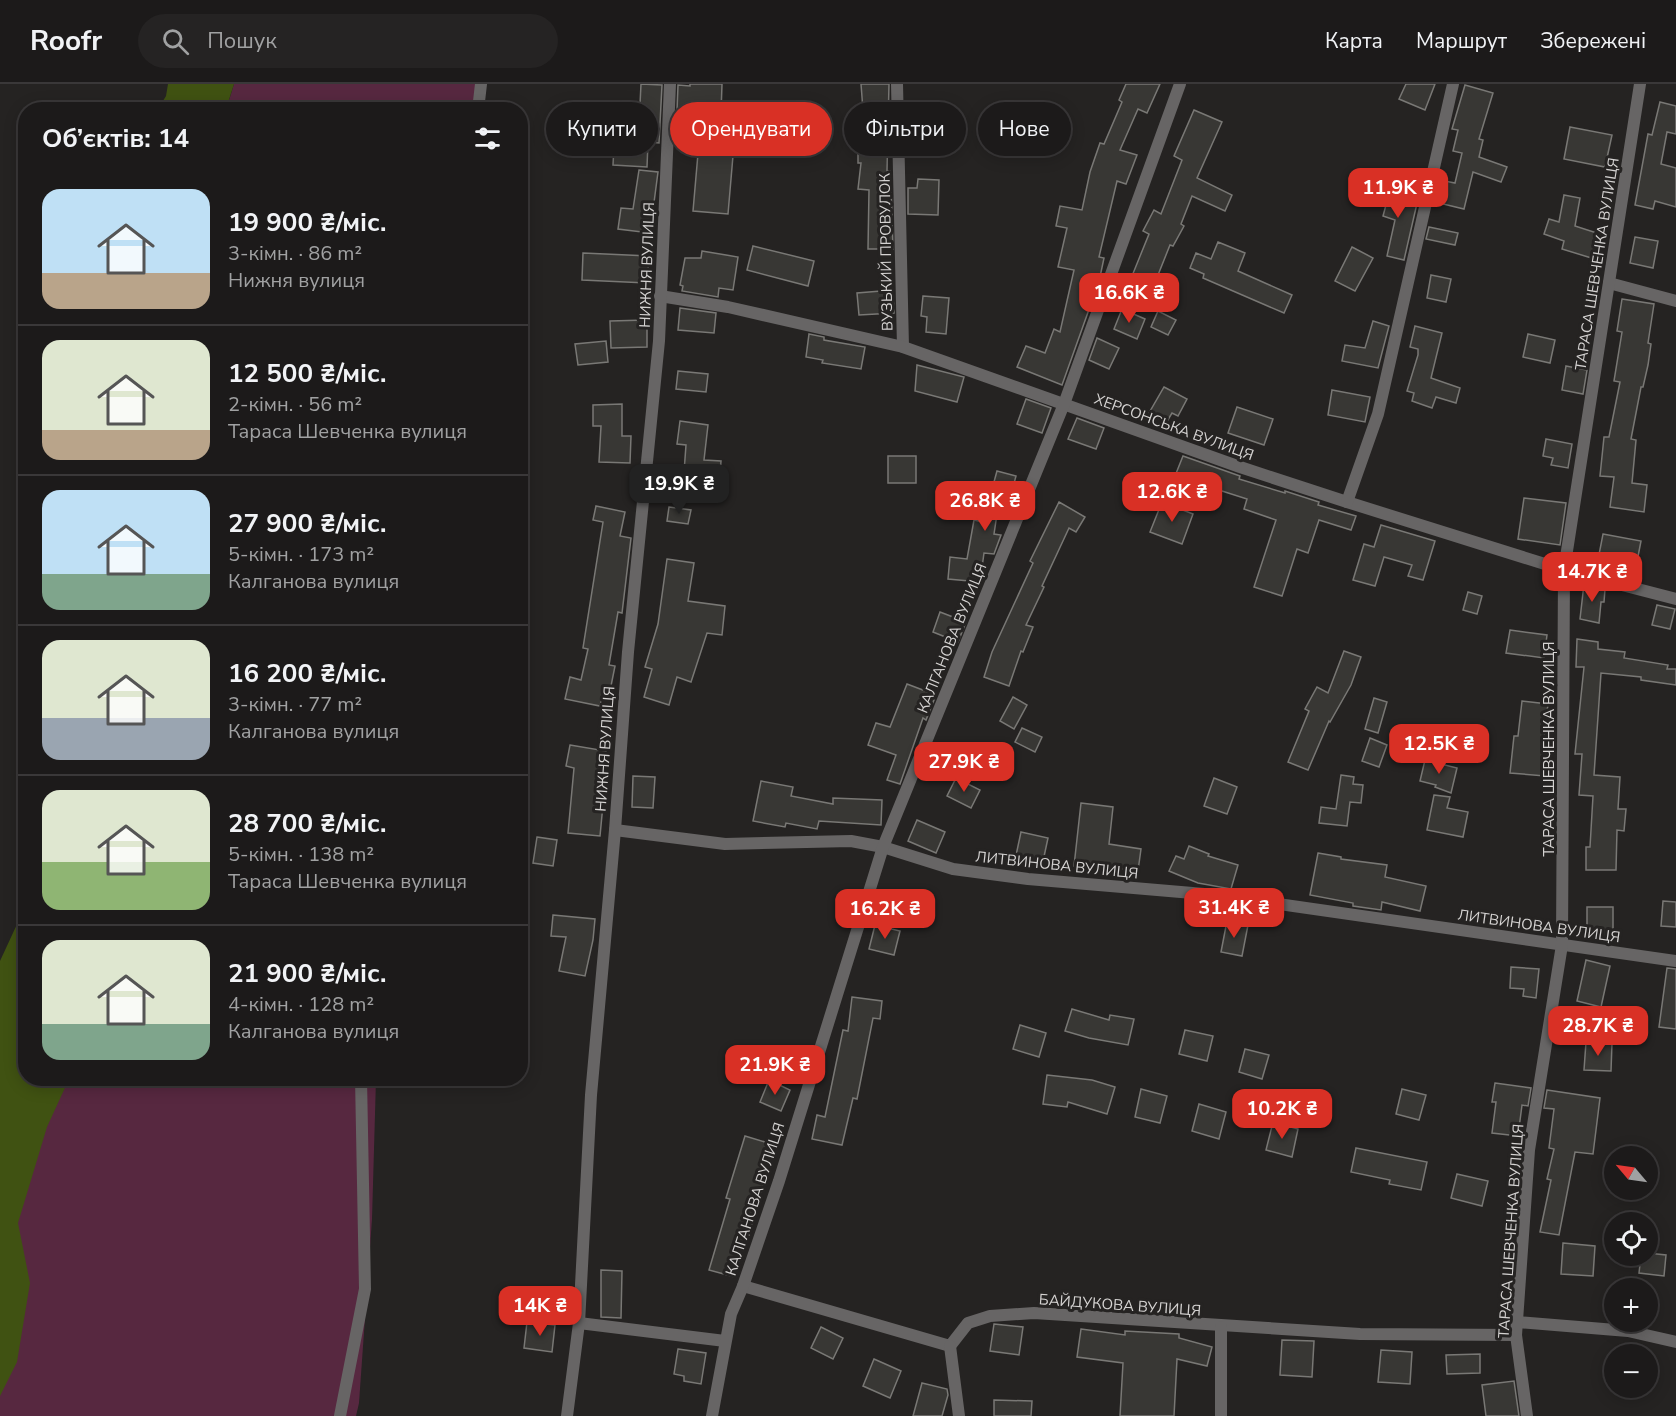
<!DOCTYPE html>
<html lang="uk">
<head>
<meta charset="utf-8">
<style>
  :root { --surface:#1c1a1a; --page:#252323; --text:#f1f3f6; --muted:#a0a1a2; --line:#3a3839; --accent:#d93025 }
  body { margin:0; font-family:"Nunito Sans",sans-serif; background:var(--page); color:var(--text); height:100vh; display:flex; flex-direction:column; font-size:22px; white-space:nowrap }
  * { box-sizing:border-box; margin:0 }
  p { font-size:20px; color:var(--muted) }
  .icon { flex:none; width:33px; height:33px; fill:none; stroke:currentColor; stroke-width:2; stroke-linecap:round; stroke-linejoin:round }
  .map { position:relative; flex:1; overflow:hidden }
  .side { position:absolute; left:18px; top:18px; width:510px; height:984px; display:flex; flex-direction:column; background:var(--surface); border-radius:24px; box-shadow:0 3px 15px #0003,0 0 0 2px var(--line) }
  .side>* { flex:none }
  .guide { position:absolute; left:546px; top:18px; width:570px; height:54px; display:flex; gap:12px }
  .needle { width:39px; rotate:299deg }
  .fabs { position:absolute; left:1604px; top:1062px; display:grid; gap:12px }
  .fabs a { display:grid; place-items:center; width:54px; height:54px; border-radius:50%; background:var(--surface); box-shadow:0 3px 15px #0003,0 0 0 2px var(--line); font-size:30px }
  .price { position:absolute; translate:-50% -51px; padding:0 14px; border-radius:12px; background:var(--accent); color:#fff; font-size:20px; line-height:39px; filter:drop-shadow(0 2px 3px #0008) }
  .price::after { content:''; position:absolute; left:50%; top:36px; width:18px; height:14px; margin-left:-9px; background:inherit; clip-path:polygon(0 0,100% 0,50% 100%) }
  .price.on { background:#222; color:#fff }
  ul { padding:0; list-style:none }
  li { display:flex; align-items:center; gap:18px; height:150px; padding:0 24px }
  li+li { border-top:2px solid var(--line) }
  li span { display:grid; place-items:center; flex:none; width:168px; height:120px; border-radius:18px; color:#555 }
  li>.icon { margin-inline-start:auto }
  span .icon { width:72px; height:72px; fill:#fffc; stroke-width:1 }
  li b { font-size:26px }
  h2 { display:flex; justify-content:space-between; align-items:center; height:72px; padding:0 24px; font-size:26px }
  .pill { padding:0 21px; border-radius:27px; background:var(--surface); box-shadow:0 3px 15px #0003,0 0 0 2px var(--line); font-size:21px; line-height:54px }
  .pill.on { background:var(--accent); color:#fff }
  header { display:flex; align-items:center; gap:36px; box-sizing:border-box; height:84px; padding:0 30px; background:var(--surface); border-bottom:2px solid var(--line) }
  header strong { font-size:28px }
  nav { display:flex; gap:33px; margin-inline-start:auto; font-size:21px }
  .search { width:420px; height:54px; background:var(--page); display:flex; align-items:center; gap:15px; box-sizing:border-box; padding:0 21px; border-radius:33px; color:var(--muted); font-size:22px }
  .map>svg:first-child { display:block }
  .green { fill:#572840 }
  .water { fill:#405212 }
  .building { fill:#383734; stroke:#797875; stroke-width:1.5 }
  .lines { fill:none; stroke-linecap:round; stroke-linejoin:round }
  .minor { stroke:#676565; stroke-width:12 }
  .labels { text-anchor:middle; stroke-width:6; stroke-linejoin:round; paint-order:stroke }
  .street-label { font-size:15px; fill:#d5d3d2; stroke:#252322 }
</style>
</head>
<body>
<header>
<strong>Roofr</strong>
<div class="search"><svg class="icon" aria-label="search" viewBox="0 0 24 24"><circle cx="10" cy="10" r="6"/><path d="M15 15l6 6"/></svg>Пошук</div>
<nav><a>Карта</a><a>Маршрут</a><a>Збережені</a></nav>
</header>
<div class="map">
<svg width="1676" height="1332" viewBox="0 0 1676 1332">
  <rect width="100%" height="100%" fill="#252322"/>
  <!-- green -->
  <g class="green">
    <path d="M234,0H481L479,25L226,26Z"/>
    <path d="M26,994L376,995L372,1135L359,1319L356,1332H0V1067Z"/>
  </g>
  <!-- water -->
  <g class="water">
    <path d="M168,0H234L226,25H158L166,12Z"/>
    <path d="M25,823L26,994L69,995L47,1043L18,1139L30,1199L17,1278L0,1312V877Z"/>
  </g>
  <!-- building -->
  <g class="building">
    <path d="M641,0L662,1L659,59L648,58L647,83L613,81L614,62H625L627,40L639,41Z"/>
    <path d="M690,0H722L721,29L677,27L678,1L690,2Z"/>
    <path d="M861,0H889L887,87H890L889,103H891L893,165H868L869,106L858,105L861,79H858V46H853V26H863Z"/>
    <path d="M1126,0H1160L1147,29L1138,25L1120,66L1137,71L1126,100L1117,97L1099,173L1104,174L1100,193L1098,192L1092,217L1062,301L1017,283L1026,262L1045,269L1054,245L1060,248L1074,186L1058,183L1067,144L1056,142L1060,122L1082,126L1090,88L1100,59L1104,60L1122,18L1119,16Z"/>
    <path d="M1406,0H1435L1425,26L1399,15Z"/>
    <path d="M1465,1L1493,9L1479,55L1483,56L1479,73L1507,83L1501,98L1473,88L1464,125L1439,119L1445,97L1455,99L1462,69L1453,67L1458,46L1452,45Z"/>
    <path d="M1660,18L1676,22V50L1667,48L1661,80L1676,84V123L1655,117L1653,125L1635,121L1648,50L1652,51Z"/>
    <path d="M1194,26L1222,38L1197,94L1232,111L1225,127L1192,112L1181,140L1184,142L1173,162L1170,161L1154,201L1132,192L1149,150L1143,147L1154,126L1161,130L1182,76L1174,72Z"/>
    <path d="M923,28L952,29L951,55L922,54Z"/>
    <path d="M1570,43L1612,51L1605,83L1564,75Z"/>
    <path d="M699,58L734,60L728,130L693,127Z"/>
    <path d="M639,86L658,88L650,149L618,145L621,124L633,125Z"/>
    <path d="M918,95L939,96L938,131L908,130V104H917Z"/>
    <path d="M1376,103L1418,115L1404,176L1387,172L1395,136L1383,132L1386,121L1372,117Z"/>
    <path d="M1564,111L1580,114L1575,142L1606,152L1598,176L1562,165L1564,157L1544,150L1549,135L1559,138Z"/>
    <path d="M1429,143L1458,149L1455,161L1426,155Z"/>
    <path d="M1635,153L1658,157L1653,184L1630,179Z"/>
    <path d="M1218,158L1245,169L1238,187L1292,211L1284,229L1203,194L1204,190L1190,184L1196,169L1211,175Z"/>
    <path d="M753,162L814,177L808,202L747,186Z"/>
    <path d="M1352,163L1373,174L1355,207L1335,197Z"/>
    <path d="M702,167L738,173L733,206L719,204L718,213L682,207L683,202L680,201L685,174H701Z"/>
    <path d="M583,169L649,172L647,199L582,196Z"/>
    <path d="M1431,191L1451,195L1446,218L1427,214Z"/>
    <path d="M893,206L894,229L859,231L857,209Z"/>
    <path d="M923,212L949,214L946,250L926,248L927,233L921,232Z"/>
    <path d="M1622,215L1654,220L1648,259L1651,260L1648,281L1643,303H1641L1631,355L1636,356L1632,399L1647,401L1644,428L1610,423L1614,393L1600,392L1604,353H1609L1620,298L1614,297L1622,248L1617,247Z"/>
    <path d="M680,224L716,229L714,249L678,246Z"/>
    <path d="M1122,225L1145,235L1137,255L1114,245Z"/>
    <path d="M1158,227L1176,236L1168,251L1151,243Z"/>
    <path d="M647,236V263L611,264L610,237Z"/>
    <path d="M1373,237L1389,242L1378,284L1342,277L1345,261L1365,264Z"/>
    <path d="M1415,242L1442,249L1431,294L1460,304L1456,319L1436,313L1432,324L1412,317L1414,309L1407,307L1418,271V265L1410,263Z"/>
    <path d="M809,250L824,253V256L865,263L861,285L822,279L823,276L806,273Z"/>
    <path d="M1528,250L1555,256L1550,279L1523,273Z"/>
    <path d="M1097,254L1119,264L1109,285L1089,276Z"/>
    <path d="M606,257L608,278L578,281L575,260Z"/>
    <path d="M917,281L964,293L957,318L915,307Z"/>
    <path d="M1566,282L1587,286L1583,310L1562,306Z"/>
    <path d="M678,287L708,290L706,308L676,305Z"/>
    <path d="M1164,303L1187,315L1178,332L1172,329L1166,339L1149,329Z"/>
    <path d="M1332,306L1370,313L1365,338L1328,331Z"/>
    <path d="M1026,315L1051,324L1042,349L1017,340Z"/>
    <path d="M622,320V352H631L630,379L599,378L601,342H593V321Z"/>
    <path d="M1237,323L1273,335L1264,361L1228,349Z"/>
    <path d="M1077,334L1104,344L1096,365L1068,355Z"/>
    <path d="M680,337L708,341L704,376L721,377L719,404L683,402L686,361L677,360Z"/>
    <path d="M1546,355L1572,360L1568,384L1551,381L1553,374L1543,372Z"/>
    <rect x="888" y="372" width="28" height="27"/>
    <path d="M1183,372L1240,392L1239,395L1285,409V407L1319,418L1318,421L1356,432L1351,446L1319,436L1308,469L1297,465L1282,512L1254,503L1276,436L1244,425L1247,415L1175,392Z"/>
    <path d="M997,387L1016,392L1013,403L1020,405L1014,421L999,417L994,450L1001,451L994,470L984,469L980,498L948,495L950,473L967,475L974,436L983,438Z"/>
    <path d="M1524,414L1566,419L1560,461L1518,455Z"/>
    <path d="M1059,418L1085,433L1076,448L1069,444L1042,502L1044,503L1026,541L1033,543L1023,568L1021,567L1009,602L984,593L992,568L1033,479L1030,477Z"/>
    <path d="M1162,418L1193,430L1182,460L1150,448Z"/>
    <path d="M596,422L625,428L620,452L631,454L622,529L618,528L609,581L615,582L610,607L604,606L600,622L565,615L570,593L581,596L588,565L583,564L603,438L593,436Z"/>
    <path d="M669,423L691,426L688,440L667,437Z"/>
    <path d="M1381,441L1435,457L1423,496L1408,492L1412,481L1384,473L1375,502L1353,496L1364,460L1374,463Z"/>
    <path d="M1603,450L1641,457L1635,488L1608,483L1607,489L1596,486Z"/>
    <path d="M667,475L694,479L688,517L725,522L722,551L707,549L691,598L677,593L669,621L644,613L652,585L645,583L658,540Z"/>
    <path d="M1584,500L1605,505L1604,518H1601L1599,539L1580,535Z"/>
    <path d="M1468,508L1482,512L1477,530L1463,526Z"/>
    <path d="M1657,521L1675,525L1670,545L1652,541Z"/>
    <path d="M940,528L966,538L958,558L933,548Z"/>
    <path d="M1510,546L1547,551L1544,574L1506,569Z"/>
    <path d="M1577,555L1598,558V565L1625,568L1624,574L1668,581L1667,585H1676V601L1641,596V593L1601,589L1594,691L1620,693L1618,725H1626L1624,747L1617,746L1616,786H1586V763H1590L1593,712L1579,711L1582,670H1575L1584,583H1576Z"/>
    <path d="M1344,567L1361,573L1351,601L1330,638L1329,637L1308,686L1288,678L1309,627L1305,625L1317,603L1328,609Z"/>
    <path d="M907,600L936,611L926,636L923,634L900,700L887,696L896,671L868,661L876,639L890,643Z"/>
    <path d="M1013,613L1027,621L1014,645L1000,637Z"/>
    <path d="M1374,614L1387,618L1378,649L1365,645Z"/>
    <path d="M1522,617L1548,620L1544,654L1549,655L1545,692L1510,689L1514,652H1518Z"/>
    <path d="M1022,644L1042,653L1035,668L1015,658Z"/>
    <path d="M1370,654L1387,661L1379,683L1362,677Z"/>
    <path d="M570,661L606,667L598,710H604L600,752L568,749L574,684L566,682Z"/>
    <path d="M1425,676L1457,684L1451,709L1435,703L1436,701L1420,697Z"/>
    <path d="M1341,691L1354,693L1353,700L1363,701L1361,719L1350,718L1347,742L1319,739L1321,723L1336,725Z"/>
    <path d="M633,692L655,693L653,724L632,723Z"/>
    <path d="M956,694L980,706L971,724L947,712Z"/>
    <path d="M1214,694L1237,703L1227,730L1204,722Z"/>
    <path d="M761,697L793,703L791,712L833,720V714L882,716L881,741L819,737L817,745L786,739L785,743L753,737Z"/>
    <path d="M1434,711L1450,713L1447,724L1468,728L1463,753L1427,746Z"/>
    <path d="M1081,719L1113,723L1109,760L1141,765L1138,787L1106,783V786L1074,782Z"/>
    <path d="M917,736L945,748L936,769L908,757Z"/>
    <path d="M1021,748L1048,754L1042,782L1015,776Z"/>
    <path d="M537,753L557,756L553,782L533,779Z"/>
    <path d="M1189,762L1209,770L1208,772L1238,781L1231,805L1198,799L1169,787L1176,772L1184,775Z"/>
    <path d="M1318,769L1341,773V775L1387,781L1385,793L1426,802L1420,827L1382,818L1381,826L1353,822V819L1310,811Z"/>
    <path d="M1663,817L1676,818V843L1661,842Z"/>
    <rect x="1587" y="823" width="26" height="30"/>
    <path d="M553,831L595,835L593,856L585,892L559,887L566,853L551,852Z"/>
    <path d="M1227,837L1248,841L1242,872L1221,868Z"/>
    <path d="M875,841L900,847L894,871L869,865Z"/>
    <path d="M1586,876L1610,882L1601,923L1577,917Z"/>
    <path d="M1511,883L1539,885L1536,914L1523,912L1524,905L1510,904Z"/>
    <path d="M1667,884L1676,885V945L1659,943Z"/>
    <path d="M852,913L882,917L880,935L873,934L857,1015L853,1014L842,1061L812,1055L817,1031L825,1033L843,946L848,947Z"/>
    <path d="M1072,925L1109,936L1110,931L1134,935L1128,961L1089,954L1065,947Z"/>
    <path d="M1020,941L1046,949L1039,973L1013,965Z"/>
    <path d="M1185,946L1213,952L1207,977L1179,970Z"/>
    <path d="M1586,958L1612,959L1611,987L1584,986Z"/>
    <path d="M1245,965L1269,971L1262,995L1239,988Z"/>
    <path d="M1047,991L1092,996L1115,1003L1107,1030L1068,1018L1067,1023L1043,1020Z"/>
    <path d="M769,996L790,1006L781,1027L760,1018Z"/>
    <path d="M1495,999L1531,1004L1528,1022L1522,1021L1518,1052L1492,1049L1496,1018H1492Z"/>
    <path d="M1141,1005L1167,1012L1160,1039L1135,1033Z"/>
    <path d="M1402,1005L1426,1011L1419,1036L1396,1030Z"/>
    <path d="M1547,1006L1600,1014L1593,1070L1575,1068L1559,1151L1540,1148L1551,1096L1547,1095L1554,1065L1549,1064L1554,1025L1544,1024Z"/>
    <path d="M1199,1020L1226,1028L1219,1055L1192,1047Z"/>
    <path d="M1273,1038L1298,1045L1292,1073L1266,1066Z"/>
    <path d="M745,1052L775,1061L749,1151L746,1150L735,1193L709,1186L730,1115L726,1114Z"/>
    <path d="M1356,1064L1427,1078L1421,1106L1389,1100L1390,1096L1351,1088Z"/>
    <path d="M1457,1090L1488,1097L1482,1122L1451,1114Z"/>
    <path d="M1563,1159L1595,1162L1593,1192L1561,1190Z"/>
    <path d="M1647,1169L1666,1171L1664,1192L1639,1189L1641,1172H1647Z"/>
    <path d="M601,1186L622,1187L621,1234L601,1233Z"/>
    <path d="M527,1238L555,1241L552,1268L524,1264Z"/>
    <path d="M994,1240L1023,1243L1019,1271L990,1267Z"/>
    <path d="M821,1243L843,1254L833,1275L811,1264Z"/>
    <path d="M1081,1245L1125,1251V1247L1179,1250V1254L1212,1263L1207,1282L1177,1275L1174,1332H1120L1123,1279L1077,1273Z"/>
    <path d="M1282,1256L1314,1257L1312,1293L1280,1291Z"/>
    <path d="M678,1265L706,1269L701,1300L684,1297V1292L674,1290Z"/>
    <path d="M1381,1266L1412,1268L1410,1300L1378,1298Z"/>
    <path d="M1480,1270V1289L1447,1290L1446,1271Z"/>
    <path d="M874,1275L901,1287L890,1314L863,1302Z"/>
    <path d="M1514,1297L1519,1332H1486L1482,1301Z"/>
    <path d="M922,1299L947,1305L948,1311L942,1332H913Z"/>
    <path d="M994,1316L1032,1317L1031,1332H994Z"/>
  </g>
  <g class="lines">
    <!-- minor -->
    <g class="minor">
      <path d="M897,0L903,263"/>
      <path d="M478,26L481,0"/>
      <path d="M1609,199L1676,217"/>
      <path d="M660,212L728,223L903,263L1240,383L1347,418L1564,486L1676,515"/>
      <path d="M1347,418L1378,330L1453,0"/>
      <path d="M615,746L725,760L851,757L883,763L953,785L1028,795L1216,811L1676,877"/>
      <path d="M743,1202L950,1262L968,1239L990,1232L1034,1229L1360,1250L1516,1251"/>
      <path d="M1517,1238L1628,1247L1676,1258"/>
      <path d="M579,1239L725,1257"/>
      <path d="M1221,1243V1332"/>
      <path d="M950,1262L959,1332"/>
      <path d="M340,1332L365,1205L361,994"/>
      <path d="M567,1332L579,1239L591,1011L615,746L628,568L659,257L670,0"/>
      <path d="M712,1332L731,1230L743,1202L779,1097L883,763L1064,320L1180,0"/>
      <path d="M1527,1332L1516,1251L1529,1066L1562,861L1564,486L1640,0"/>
    </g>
  </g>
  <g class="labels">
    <!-- street labels -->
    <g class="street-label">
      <text transform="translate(886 168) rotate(-91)" y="5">ВУЗЬКИЙ ПРОВУЛОК</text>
      <text transform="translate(1597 180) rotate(-81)" y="5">ТАРАСА ШЕВЧЕНКА ВУЛИЦЯ</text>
      <text transform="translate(647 181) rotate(-88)" y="5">НИЖНЯ ВУЛИЦЯ</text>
      <text transform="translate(1174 343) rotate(20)" y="5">ХЕРСОНСЬКА ВУЛИЦЯ</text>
      <text transform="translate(952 554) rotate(-68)" y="5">КАЛГАНОВА ВУЛИЦЯ</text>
      <text transform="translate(605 665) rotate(-86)" y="5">НИЖНЯ ВУЛИЦЯ</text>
      <text transform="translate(1549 665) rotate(-90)" y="5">ТАРАСА ШЕВЧЕНКА ВУЛИЦЯ</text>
      <text transform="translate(1057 781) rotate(6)" y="5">ЛИТВИНОВА ВУЛИЦЯ</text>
      <text transform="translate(1539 842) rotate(8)" y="5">ЛИТВИНОВА ВУЛИЦЯ</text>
      <text transform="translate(755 1115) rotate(-72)" y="5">КАЛГАНОВА ВУЛИЦЯ</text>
      <text transform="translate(1511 1147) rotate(-86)" y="5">ТАРАСА ШЕВЧЕНКА ВУЛИЦЯ</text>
      <text transform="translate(1120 1221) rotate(4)" y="5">БАЙДУКОВА ВУЛИЦЯ</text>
    </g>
  </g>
</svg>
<div class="fabs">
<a><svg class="needle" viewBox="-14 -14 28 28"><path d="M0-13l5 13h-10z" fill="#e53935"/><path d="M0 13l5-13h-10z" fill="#a0a1a2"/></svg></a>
<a><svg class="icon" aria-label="locate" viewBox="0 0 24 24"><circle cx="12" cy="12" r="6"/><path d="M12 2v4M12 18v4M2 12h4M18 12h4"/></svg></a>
<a>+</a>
<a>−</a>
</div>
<b class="price" style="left:1398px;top:135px">11.9K ₴</b>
<b class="price" style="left:1129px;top:240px">16.6K ₴</b>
<b class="price on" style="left:679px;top:431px">19.9K ₴</b>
<b class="price" style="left:1172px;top:439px">12.6K ₴</b>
<b class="price" style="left:985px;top:448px">26.8K ₴</b>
<b class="price" style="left:1592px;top:519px">14.7K ₴</b>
<b class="price" style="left:1439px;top:691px">12.5K ₴</b>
<b class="price" style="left:964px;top:709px">27.9K ₴</b>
<b class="price" style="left:1234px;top:855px">31.4K ₴</b>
<b class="price" style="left:885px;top:856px">16.2K ₴</b>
<b class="price" style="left:1598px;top:973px">28.7K ₴</b>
<b class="price" style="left:775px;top:1012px">21.9K ₴</b>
<b class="price" style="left:1282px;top:1056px">10.2K ₴</b>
<b class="price" style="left:540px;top:1253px">14K ₴</b>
<div class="guide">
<a class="pill">Купити</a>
<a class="pill on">Орендувати</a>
<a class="pill">Фільтри</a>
<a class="pill">Нове</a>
</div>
<section class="side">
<h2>Об’єктів: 14<svg class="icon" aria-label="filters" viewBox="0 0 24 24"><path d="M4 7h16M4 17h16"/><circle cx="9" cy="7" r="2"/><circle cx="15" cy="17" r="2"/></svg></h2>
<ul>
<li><span style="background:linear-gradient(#bfe0f5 70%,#b9a48a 0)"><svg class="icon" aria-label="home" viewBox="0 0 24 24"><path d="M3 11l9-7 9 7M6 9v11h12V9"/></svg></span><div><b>19 900 ₴/міс.</b><p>3-кімн. · 86 m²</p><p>Нижня вулиця</p></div></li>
<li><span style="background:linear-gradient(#dfe7d0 75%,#b9a48a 0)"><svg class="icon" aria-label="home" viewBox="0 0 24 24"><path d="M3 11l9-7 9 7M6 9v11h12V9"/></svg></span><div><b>12 500 ₴/міс.</b><p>2-кімн. · 56 m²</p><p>Тараса Шевченка вулиця</p></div></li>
<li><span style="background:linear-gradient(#bfe0f5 70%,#7fa58c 0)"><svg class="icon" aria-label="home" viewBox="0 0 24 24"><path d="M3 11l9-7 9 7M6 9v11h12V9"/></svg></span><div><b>27 900 ₴/міс.</b><p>5-кімн. · 173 m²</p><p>Калганова вулиця</p></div></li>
<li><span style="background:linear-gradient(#dfe7d0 65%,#9aa5b1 0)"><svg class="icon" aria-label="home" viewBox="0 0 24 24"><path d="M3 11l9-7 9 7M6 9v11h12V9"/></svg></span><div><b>16 200 ₴/міс.</b><p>3-кімн. · 77 m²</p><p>Калганова вулиця</p></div></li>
<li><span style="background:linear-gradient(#dfe7d0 60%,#8fb573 0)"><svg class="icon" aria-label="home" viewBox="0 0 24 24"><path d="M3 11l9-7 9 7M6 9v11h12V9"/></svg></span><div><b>28 700 ₴/міс.</b><p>5-кімн. · 138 m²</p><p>Тараса Шевченка вулиця</p></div></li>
<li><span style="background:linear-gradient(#dfe7d0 70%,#7fa58c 0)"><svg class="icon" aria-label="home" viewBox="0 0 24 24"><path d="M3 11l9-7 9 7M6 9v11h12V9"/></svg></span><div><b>21 900 ₴/міс.</b><p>4-кімн. · 128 m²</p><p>Калганова вулиця</p></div></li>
</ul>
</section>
</div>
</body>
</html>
